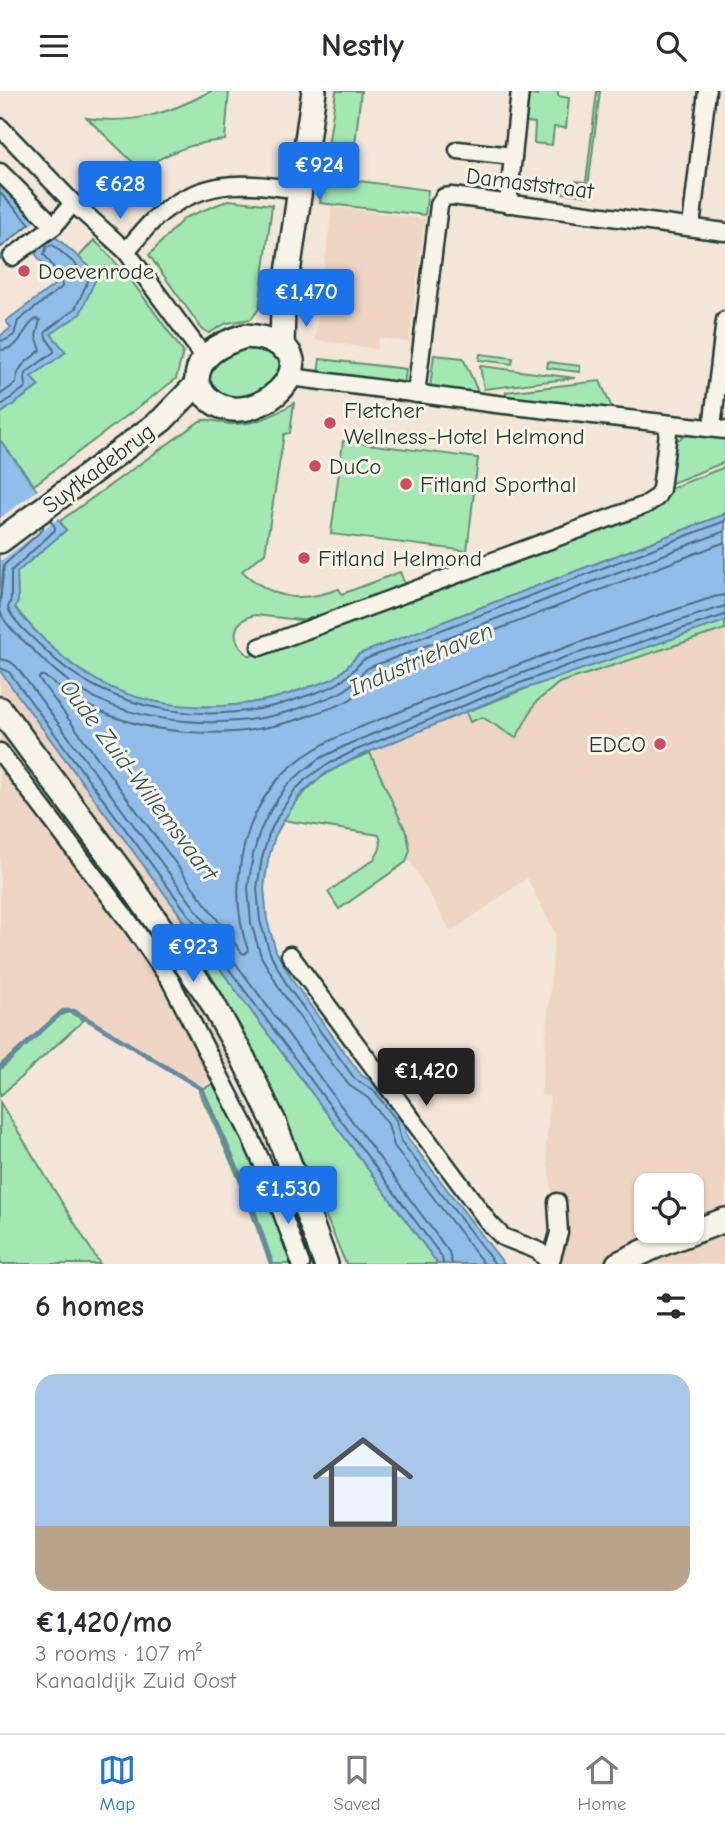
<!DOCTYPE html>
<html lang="en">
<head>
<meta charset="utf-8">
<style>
  :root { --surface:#fff; --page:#f2f2f3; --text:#2b2b33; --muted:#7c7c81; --line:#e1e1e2; --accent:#1a73e8 }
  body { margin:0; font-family:"Comic Neue",sans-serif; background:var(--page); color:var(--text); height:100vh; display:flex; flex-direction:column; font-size:26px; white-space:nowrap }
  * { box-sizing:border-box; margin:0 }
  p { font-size:23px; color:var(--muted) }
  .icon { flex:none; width:38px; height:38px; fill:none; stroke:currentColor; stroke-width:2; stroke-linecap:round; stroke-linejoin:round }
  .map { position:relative; height:1173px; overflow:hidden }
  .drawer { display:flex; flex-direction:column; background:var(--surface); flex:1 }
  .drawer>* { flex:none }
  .tools { position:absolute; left:634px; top:1082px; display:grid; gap:14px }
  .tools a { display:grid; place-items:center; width:70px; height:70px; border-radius:14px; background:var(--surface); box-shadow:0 2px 5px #0004; font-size:35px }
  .price { position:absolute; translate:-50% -60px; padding:0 16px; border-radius:7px; background:var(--accent); color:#fff; font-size:23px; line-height:46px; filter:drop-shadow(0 2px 4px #0008) }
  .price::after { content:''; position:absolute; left:50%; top:42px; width:21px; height:16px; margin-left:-10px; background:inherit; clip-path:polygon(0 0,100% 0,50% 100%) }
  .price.on { background:#222; color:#fff }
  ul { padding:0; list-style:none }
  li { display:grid; align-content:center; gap:14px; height:371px; padding:0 35px }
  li+li { border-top:2px solid var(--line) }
  li span { display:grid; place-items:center; height:217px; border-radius:21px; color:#555 }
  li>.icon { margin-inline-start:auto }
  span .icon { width:126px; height:126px; fill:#fffc; stroke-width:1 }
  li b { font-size:30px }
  h2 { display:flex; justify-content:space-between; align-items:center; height:84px; padding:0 35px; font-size:30px }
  header { display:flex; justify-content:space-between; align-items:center; height:91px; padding:0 35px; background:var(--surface); font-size:32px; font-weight:600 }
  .menu { display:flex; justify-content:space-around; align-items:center; height:98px; border-top:2px solid var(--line); background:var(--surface); font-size:19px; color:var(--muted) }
  .menu a { display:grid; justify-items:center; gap:4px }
  .menu .on { color:var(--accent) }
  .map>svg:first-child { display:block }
  .built { fill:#eed4c3; fill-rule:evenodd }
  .green { fill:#a3e8b3; stroke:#619274; stroke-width:2 }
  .water { fill:#90bdea; stroke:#638aa1; stroke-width:2 }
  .pier { fill:#f3e5d7 }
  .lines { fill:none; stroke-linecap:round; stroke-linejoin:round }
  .shore { stroke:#4c707d; stroke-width:2 }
  .stream { stroke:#638aa1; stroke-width:4.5 }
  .street-casing { stroke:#1f3d34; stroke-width:21 }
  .secondary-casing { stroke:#1f3d34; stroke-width:28 }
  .street { stroke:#f7f3e8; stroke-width:16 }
  .secondary { stroke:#f7f3e8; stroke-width:23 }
  .poi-dot { fill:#d1495b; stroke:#f7f3e8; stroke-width:2.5 }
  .labels { text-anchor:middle; stroke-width:6; stroke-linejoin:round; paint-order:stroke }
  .street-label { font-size:23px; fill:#1f3d34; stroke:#f7f3e8 }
  .poi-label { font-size:23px; fill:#1f3d34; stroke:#f7f3e8; text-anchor:start }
  .water-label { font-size:24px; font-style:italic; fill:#365758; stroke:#f7f3e8 }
</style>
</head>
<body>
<header><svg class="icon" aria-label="menu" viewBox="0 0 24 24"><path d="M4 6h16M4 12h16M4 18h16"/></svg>Nestly<svg class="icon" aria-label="search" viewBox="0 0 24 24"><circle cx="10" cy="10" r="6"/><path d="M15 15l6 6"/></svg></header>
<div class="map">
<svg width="725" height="1173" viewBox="0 0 725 1173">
  <rect width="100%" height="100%" fill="#f3e5d7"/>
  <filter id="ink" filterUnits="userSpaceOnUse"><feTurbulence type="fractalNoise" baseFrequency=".0143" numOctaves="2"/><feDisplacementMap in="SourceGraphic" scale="14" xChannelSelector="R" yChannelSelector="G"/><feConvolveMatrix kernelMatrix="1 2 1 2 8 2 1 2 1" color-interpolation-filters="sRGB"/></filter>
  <g filter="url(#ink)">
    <!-- built -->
    <g class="built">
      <path d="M332,116L425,128L409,251L379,247L377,258L315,249Z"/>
      <path d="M725,498V1173H561L546,1056L550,1005L541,1004L555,842L527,787L451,841L342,651ZM646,1094H691V1139H646Z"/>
      <path d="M0,560L301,940L202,994L72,919L0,980Z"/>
    </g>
    <!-- green -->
    <g class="green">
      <path d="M211,0H229L225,49C196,51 165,61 142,80L87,27C133,34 171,22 211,0Z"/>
      <path d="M336,0H361L351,89L428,99L425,124L320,112Z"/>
      <path d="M538,0H558V5L569,7L566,37L554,36L552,54L534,52L535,32L517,30L520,3L537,5Z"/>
      <path d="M597,0H600L587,105L530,98L531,94L574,98L576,90L586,91Z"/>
      <path d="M229,109L272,114L259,218L251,228L227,232L209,242L202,238L149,164L184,127Z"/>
      <path d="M94,149C129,182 155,222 183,261L176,288L34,394L0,349V323L38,296L31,286L51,243L98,184L78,167Z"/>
      <path d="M261,257L277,264L281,274C275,296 244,315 220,303C216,301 211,294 208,290C212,264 238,256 261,257Z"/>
      <path d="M480,263L513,267L512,273L479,269Z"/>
      <path d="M434,264L463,267L479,303L430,297Z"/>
      <path d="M320,268L406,278L404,294L318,283Z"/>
      <path d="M548,271L580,275V281L547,277Z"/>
      <path d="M480,275H481L575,287L484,298Z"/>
      <path d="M600,290L613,319L506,306V301Z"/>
      <path d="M294,312L290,342L284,343L265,462L242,480C273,509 300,512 339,498L342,503L400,481L406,496L309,530L255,524C231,530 230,549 248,564H265L646,419L666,399L725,376V423L359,563C352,570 344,580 336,586C328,591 315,594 306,597C239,623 152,624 89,585C61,568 35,542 15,516L18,510L17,481L66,439L60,430L200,330C211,326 220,333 232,333C255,334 275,324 294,312Z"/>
      <path d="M691,342L725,346V371L667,394L675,350Z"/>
      <path d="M343,350L478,367L467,460L331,443Z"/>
      <path d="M725,530V538L559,592L536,611L516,647L482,626L470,631L466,621L569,581Z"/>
      <path d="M370,662L407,743L410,759L406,771L339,818L328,801L374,768C380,760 383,753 379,744L283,729C308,692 329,677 370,662Z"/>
      <path d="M173,812L438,1173H346L292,1045L262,982Z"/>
      <path d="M69,921L84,929L0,1005V974L56,926Z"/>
      <path d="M214,992L265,1098L292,1173H270L240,1091L199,1000Z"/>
      <path d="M0,1011L6,1021L100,1173H0Z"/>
    </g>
    <!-- water -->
    <g class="water">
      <path d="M0,92L43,135L98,183L80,223L51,243L66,261L31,286L39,295L0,323V245L11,237L6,230L57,192L34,161L40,156L30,143L6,160L7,163L0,168Z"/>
      <path d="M0,349L66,439L17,481L18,510L15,517C36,542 61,568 89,585C152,624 239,623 306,597C315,594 328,591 336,586C344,581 352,570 359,563L725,423V530L506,604L357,666L326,682L311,694L300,704L284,729L275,745L268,769L264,797L267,829L276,860L294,892L361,984L378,994L403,1027L407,1046L504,1173H438L0,580Z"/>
    </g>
    <!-- pier -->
    <g class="pier">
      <path d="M37,129L42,133L0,164V157Z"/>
      <path d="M39,398L60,426L0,470V427Z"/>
    </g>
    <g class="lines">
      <!-- shore -->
      <g class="shore">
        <path d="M0,102L30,133L0,157"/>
        <path d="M0,250L6,249L14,244L18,230L62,196V188L44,163L47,155L53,154L88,184L89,188L75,218L46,240C43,250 54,252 54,261L27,281L25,286L26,296L0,315"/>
        <path d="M0,259C24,257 20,239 36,228L40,229L36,245L41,259C28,270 17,274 16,292L0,304"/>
        <path d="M50,429L55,436V439L11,480V508L8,517C15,533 31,545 43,557C110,625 219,638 306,605C317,601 331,598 340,591C349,585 356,576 363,569L725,430"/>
        <path d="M725,451L374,586C366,593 359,602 351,608C340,615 324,619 311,624C241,650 156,648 88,615C72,607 58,595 44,585H40L39,588L242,862L245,863L248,859C228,802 239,731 281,685C314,650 363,636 406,618C509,575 609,540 714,506L725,504"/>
        <path d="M0,512L4,474L43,438V434"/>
        <path d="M0,520C6,536 22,548 34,560C48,574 63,587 79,598C141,637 239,640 306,615C318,610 334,606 345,599C354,593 360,583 368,577L725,440"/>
        <path d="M0,568L9,570L16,575L449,1161L452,1173"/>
        <path d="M0,577L9,581L442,1166L443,1173"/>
        <path d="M484,1173L394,1055L388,1033L368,1007L350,995L334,975L281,900L261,865L251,832L248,797L253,764L260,740L270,720L287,694L301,682L319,668L351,652L501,590L563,567L725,515"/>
        <path d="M495,1173L401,1050L396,1029L374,1000L355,988L288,896L270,862L260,830L257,797L262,767L269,743L278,725L294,700L306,688L323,676L354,660L504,598L566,575L725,524"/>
      </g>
      <!-- stream -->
      <path class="stream" d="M0,977L63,920H74L202,998L247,1100L272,1173"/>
      <defs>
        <g id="street">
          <path d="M0,36L73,112L126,160L205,267"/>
          <path d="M458,59L513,65"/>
          <path d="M0,81L54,135"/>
          <path d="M508,113L520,0"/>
          <path d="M691,136L707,0"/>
          <path d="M126,160C139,146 151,128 168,117C213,87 248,92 299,99"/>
          <path d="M12,166L54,135L73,112"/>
          <path d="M291,286L496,313L725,339"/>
          <path d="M416,303L439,114L444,106L452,105L725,141"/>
          <path d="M712,337L725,229"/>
          <path d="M260,556L645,414L656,407L661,398L669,333"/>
          <path d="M0,661L133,836L170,889L245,1034L269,1087L301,1173"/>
          <path d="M290,864L490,1133L503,1146L539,1160L550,1173"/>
          <path d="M550,1173L559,1142L557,1111"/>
        </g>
        <g id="secondary">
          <path d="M245,245C358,252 239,368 197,293C195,264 222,252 245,245Z"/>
          <path d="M282,256L283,217L314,0"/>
          <path d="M0,450L162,329L197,293"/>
          <path d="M0,618L126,787L209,906L243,967L274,1031L326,1173"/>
          <path d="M618,1173L656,1155L725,1129"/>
        </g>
      </defs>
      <!-- street casing -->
      <use href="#street" class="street-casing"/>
      <!-- secondary casing -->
      <use href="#secondary" class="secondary-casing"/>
      <!-- street -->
      <use href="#street" class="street"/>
      <!-- secondary -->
      <use href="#secondary" class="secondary"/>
    </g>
  </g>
  <!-- markers -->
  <g class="poi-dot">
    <circle cx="24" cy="180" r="7"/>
    <circle cx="330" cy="332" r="7"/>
    <circle cx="315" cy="375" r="7"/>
    <circle cx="406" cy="393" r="7"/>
    <circle cx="304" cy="467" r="7"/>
    <circle cx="660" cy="653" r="7"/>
  </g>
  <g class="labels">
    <!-- street labels -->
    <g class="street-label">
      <text transform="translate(530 92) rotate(7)" y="8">Damaststraat</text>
      <text transform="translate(98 377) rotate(-37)" y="8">Suytkadebrug</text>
    </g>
    <!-- poi labels -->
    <g class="poi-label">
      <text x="38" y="188">Doevenrode</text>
      <text x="344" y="327">Fletcher<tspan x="344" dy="26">Wellness-Hotel Helmond</tspan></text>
      <text x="329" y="383">DuCo</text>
      <text x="420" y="401">Fitland Sporthal</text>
      <text x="318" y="475">Fitland Helmond</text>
      <text x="646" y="661" text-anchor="end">EDCO</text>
    </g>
    <!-- water labels -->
    <g class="water-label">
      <text transform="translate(421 568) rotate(-23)" y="8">Industriehaven</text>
      <text transform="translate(139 689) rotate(53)" y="8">Oude Zuid-Willemsvaart</text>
    </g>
  </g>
</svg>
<div class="tools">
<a><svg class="icon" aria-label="locate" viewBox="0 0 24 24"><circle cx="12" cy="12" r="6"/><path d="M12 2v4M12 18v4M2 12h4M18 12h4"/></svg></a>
</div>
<b class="price" style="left:319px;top:111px">€924</b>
<b class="price" style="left:120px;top:130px">€628</b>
<b class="price" style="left:306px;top:238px">€1,470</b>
<b class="price" style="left:193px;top:893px">€923</b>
<b class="price on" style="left:426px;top:1017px">€1,420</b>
<b class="price" style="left:288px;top:1135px">€1,530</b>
</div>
<section class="drawer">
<h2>6 homes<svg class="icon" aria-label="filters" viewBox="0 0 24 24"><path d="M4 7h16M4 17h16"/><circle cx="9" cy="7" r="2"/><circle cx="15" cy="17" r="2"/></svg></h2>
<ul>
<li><span style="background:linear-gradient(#a9c7e8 70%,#b9a48a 0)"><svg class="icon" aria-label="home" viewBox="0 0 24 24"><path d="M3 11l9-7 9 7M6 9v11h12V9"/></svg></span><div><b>€1,420/mo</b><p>3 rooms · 107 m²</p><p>Kanaaldijk Zuid Oost</p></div></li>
</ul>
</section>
<nav class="menu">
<a class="on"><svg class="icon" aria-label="map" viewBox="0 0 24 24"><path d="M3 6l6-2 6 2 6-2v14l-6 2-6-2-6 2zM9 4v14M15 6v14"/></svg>Map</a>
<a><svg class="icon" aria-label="saved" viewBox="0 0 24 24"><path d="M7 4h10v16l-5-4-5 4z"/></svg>Saved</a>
<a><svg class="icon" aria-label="home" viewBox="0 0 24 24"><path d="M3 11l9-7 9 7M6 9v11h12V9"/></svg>Home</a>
</nav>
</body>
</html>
